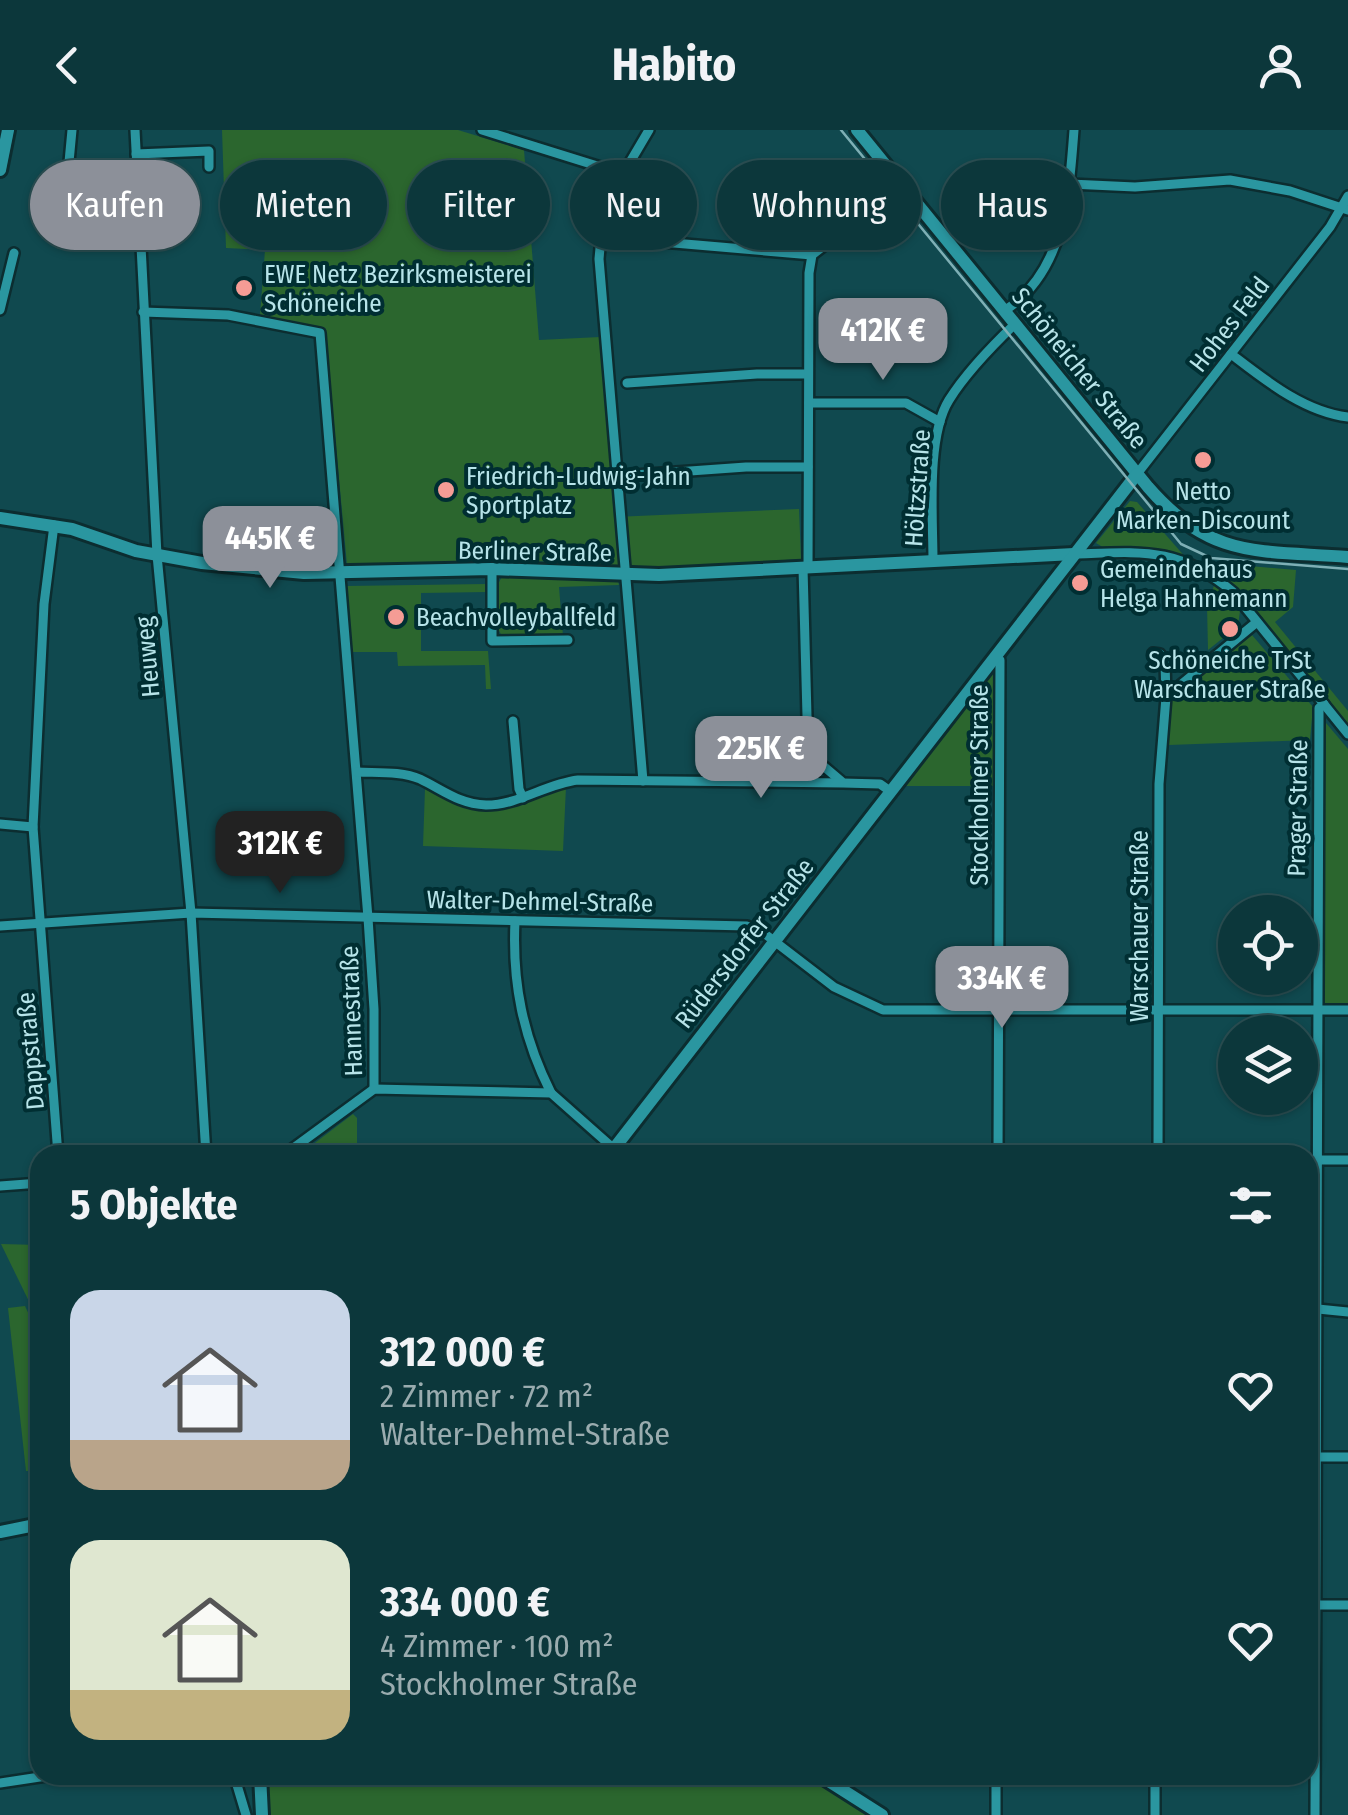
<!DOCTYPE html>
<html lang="de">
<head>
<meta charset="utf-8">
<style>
  :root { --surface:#0c373b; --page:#1a4246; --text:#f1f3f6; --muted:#9aacaf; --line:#2c5155; --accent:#8c9099 }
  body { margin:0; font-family:"Fira Sans Condensed",sans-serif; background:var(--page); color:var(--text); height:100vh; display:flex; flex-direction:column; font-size:38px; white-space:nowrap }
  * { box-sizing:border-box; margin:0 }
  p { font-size:32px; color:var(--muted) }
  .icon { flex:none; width:55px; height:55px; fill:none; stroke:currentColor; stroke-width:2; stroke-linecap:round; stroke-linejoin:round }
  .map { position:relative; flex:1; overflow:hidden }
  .drawer { position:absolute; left:30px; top:1015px; width:1288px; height:640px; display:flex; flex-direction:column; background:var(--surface); border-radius:30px; box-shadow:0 2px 8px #0004,0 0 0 2px var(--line) }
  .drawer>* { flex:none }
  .hud { position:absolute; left:30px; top:30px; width:1290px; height:90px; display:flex; gap:20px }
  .controls { position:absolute; left:1218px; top:765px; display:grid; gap:20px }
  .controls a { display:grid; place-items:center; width:100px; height:100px; border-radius:50%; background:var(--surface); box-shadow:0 2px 8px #0004,0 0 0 2px var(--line); font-size:50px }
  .price { position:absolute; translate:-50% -85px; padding:0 22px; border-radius:20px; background:var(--accent); color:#fff; font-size:32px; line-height:65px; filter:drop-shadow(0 2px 5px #0008) }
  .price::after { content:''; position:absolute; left:50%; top:60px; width:30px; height:22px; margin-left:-15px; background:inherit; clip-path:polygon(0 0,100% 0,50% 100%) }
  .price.active { background:#222; color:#fff }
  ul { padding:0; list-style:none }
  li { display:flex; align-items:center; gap:30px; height:250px; padding:0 40px }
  li span { display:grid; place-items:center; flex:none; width:280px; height:200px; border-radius:30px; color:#555 }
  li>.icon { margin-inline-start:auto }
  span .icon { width:120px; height:120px; fill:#fffc; stroke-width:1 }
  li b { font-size:42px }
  h2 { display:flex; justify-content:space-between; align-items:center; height:120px; padding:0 40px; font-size:42px }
  .tag { padding:0 35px; border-radius:45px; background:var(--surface); box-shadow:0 2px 8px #0004,0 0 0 2px var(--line); font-size:35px; line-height:90px }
  .tag.active { background:var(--accent); color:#fff }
  header { display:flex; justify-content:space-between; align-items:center; height:130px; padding:0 40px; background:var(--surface); font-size:45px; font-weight:700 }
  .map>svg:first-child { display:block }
  .green { fill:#2b662e }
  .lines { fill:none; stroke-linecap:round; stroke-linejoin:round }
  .street-casing { stroke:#0c2d30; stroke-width:14 }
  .secondary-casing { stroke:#0c2d30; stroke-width:18 }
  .street { stroke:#2a96a0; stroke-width:9 }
  .secondary { stroke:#2a96a0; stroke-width:12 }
  .tram { stroke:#7eafb5; stroke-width:2.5 }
  .poi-dot { fill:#f59c95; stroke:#002e32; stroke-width:4 }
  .labels { text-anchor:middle; stroke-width:8; stroke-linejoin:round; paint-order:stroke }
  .poi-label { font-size:25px; fill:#b7e4e9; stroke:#002e32; text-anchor:start }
  .street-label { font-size:25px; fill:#b7e4e9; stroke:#002e32 }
</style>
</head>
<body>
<header><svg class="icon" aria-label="back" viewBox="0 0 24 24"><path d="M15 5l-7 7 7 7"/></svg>Habito<svg class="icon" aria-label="person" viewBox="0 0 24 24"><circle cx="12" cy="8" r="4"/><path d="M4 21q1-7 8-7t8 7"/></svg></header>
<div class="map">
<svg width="1348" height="1685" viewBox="0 0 1348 1685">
  <rect width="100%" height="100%" fill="#10494f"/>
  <!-- green -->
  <g class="green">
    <path d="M222,0H458L524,20L539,210L600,207L614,387L799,379L801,429L640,439L558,431L347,435L325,198L260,185L265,120L226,118Z"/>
    <path d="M1130,371L1137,372L1187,429L1155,420L1106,419L1096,413Z"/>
    <path d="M1228,434L1296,440L1293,477L1275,492L1348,581V596L1223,443Z"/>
    <path d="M504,444L617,448L619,455L559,457L563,506L503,507C491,493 492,458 504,444Z"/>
    <path d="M1215,453L1240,481L1238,496L1208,520L1207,475Z"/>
    <path d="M486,454L488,462L421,463V521H488L491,559H486L485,535L398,536L397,522H351L346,456Z"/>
    <path d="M1252,505L1313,577L1310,610L1169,615L1168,575L1173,567Z"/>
    <path d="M995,541V656H902L990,542Z"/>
    <path d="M1326,593L1348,619V880H1322Z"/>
    <path d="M566,657L563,721L423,716L425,659C494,697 501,673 566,657Z"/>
    <path d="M353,984L357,988V1025H299Z"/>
    <path d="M1,1114L40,1115V1194Z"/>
    <path d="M25,1176L40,1208V1385L31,1341H26L8,1178Z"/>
    <path d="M267,1645H812L875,1685H269Z"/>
  </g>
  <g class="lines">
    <defs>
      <g id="street">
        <path d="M135,0L157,425L191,783L206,1025"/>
        <path d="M482,0L623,44"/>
        <path d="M136,24L209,21V37"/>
        <path d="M1070,54L1135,57L1230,50L1290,61L1348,80"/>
        <path d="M66,64L72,0"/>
        <path d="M604,107L812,125"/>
        <path d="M0,180L14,123"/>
        <path d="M1004,181C1065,142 1069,65 1074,0"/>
        <path d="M143,182L228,185L320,203L368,788L374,879V959"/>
        <path d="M1231,224C1265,250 1304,282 1348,287"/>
        <path d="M627,253L757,244H808"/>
        <path d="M809,273H906L940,292"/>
        <path d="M1137,344L1330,97L1348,66"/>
        <path d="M634,345L746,337H808"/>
        <path d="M54,395L44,474L33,697L58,1025"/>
        <path d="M1074,424C1141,422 1178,416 1233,462L1348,604"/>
        <path d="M933,431C933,387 926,307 949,270C966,243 992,216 1015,194"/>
        <path d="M803,438L808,623L804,652"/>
        <path d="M808,438L809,143L812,125L902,55"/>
        <path d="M492,439V511L568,510"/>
        <path d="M1153,523L1160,524L1165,532L1166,567"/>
        <path d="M996,527L1000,530L998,1025"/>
        <path d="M513,591L519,659L523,668"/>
        <path d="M808,623L841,651"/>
        <path d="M357,642C377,643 402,641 420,649C443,660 459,674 486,675C519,675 545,654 578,650L843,653L880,654L890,661"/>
        <path d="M643,651L599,129L600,118L623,44L649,0"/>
        <path d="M0,694L33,697"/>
        <path d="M515,791C512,853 523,907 551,963"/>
        <path d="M0,796L191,783L747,796L765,804L834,857L883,880H1348"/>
        <path d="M284,1025L374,959L551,963L621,1025"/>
        <path d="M1158,1025L1159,654L1166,567L1257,492"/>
        <path d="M1308,1030H1348"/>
        <path d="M0,1056L40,1053"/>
        <path d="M1308,1178L1348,1182"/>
        <path d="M1308,1327H1348"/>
        <path d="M1308,1475H1348"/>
        <path d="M234,1645L246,1685"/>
        <path d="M0,1653L53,1645"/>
        <path d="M996,1685V1645"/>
        <path d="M1155,1685V1645"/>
        <path d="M1315,1685L1319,587V578L1324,574"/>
      </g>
      <g id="secondary">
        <path d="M857,0L1148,357C1211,430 1259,420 1348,427"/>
        <path d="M0,40L8,0"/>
        <path d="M0,388L72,399L136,421L202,433L304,443L492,439L659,445L1074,424"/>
        <path d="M609,1025L1137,344"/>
        <path d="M0,1402L40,1394"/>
        <path d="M260,1645L262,1685"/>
        <path d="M819,1645L882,1685"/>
      </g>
    </defs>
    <!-- street casing -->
    <use href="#street" class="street-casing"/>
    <!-- secondary casing -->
    <use href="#secondary" class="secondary-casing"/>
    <!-- street -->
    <use href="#street" class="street"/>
    <!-- secondary -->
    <use href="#secondary" class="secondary"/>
    <!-- tram -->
    <path class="tram" d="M841,0L1181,414L1211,428L1348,439"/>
  </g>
  <!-- markers -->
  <g class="poi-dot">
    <circle cx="244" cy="158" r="10"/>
    <circle cx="1203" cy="330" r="10"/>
    <circle cx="446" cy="360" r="10"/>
    <circle cx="1080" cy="453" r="10"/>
    <circle cx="396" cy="487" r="10"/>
    <circle cx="1230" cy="499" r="10"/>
  </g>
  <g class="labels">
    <!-- poi labels -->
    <g class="poi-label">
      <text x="264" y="153">EWE Netz Bezirksmeisterei<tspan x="264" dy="29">Schöneiche</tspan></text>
      <text x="466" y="355">Friedrich-Ludwig-Jahn<tspan x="466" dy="29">Sportplatz</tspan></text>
      <text x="1203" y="370" text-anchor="middle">Netto<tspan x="1203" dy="29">Marken-Discount</tspan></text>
      <text x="1100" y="448">Gemeindehaus<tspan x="1100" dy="29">Helga Hahnemann</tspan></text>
      <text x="416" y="496">Beachvolleyballfeld</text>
      <text x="1230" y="539" text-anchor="middle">Schöneiche TrSt<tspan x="1230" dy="29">Warschauer Straße</tspan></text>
    </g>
    <!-- street labels -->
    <g class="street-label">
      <text transform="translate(1229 194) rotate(-52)" y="9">Hohes Feld</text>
      <text transform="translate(1080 238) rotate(51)" y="9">Schöneicher Straße</text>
      <text transform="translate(917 358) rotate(-86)" y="9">Höltzstraße</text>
      <text transform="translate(535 421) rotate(1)" y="9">Berliner Straße</text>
      <text transform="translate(147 527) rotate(-95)" y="9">Heuweg</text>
      <text transform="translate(979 655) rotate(-90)" y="9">Stockholmer Straße</text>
      <text transform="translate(1297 678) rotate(-89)" y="9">Prager Straße</text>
      <text transform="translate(540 771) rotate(1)" y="9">Walter-Dehmel-Straße</text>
      <text transform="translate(1139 796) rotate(-90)" y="9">Warschauer Straße</text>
      <text transform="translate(744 813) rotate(-52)" y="9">Rüdersdorfer Straße</text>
      <text transform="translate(351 881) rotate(-92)" y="9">Hannestraße</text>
      <text transform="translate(30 921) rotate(-95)" y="9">Dappstraße</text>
    </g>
  </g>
</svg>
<div class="controls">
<a><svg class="icon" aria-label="locate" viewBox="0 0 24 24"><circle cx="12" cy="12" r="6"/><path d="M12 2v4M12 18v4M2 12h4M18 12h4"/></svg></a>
<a><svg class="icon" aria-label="layers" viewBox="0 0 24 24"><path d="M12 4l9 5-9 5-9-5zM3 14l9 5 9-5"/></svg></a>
</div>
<b class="price" style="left:883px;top:253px">412K €</b>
<b class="price" style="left:270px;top:461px">445K €</b>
<b class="price" style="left:761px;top:671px">225K €</b>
<b class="price active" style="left:280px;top:766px">312K €</b>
<b class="price" style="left:1002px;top:901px">334K €</b>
<div class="hud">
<a class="tag active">Kaufen</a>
<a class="tag">Mieten</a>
<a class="tag">Filter</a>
<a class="tag">Neu</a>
<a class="tag">Wohnung</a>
<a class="tag">Haus</a>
</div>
<section class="drawer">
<h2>5 Objekte<svg class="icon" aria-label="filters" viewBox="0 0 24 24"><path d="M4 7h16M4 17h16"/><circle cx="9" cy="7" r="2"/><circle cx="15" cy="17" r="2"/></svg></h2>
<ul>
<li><span style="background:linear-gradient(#c9d6e8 75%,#b9a48a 0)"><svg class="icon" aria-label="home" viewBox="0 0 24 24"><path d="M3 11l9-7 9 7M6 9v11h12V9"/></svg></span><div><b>312 000 €</b><p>2 Zimmer · 72 m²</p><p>Walter-Dehmel-Straße</p></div><svg class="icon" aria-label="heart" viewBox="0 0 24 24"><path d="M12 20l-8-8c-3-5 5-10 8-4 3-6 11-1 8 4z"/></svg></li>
<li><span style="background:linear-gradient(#dfe7d0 75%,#c2b280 0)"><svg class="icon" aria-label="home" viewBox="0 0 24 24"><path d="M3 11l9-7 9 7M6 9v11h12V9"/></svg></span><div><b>334 000 €</b><p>4 Zimmer · 100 m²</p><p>Stockholmer Straße</p></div><svg class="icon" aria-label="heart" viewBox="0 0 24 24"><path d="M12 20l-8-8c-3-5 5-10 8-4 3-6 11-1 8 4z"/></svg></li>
</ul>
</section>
</div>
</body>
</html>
